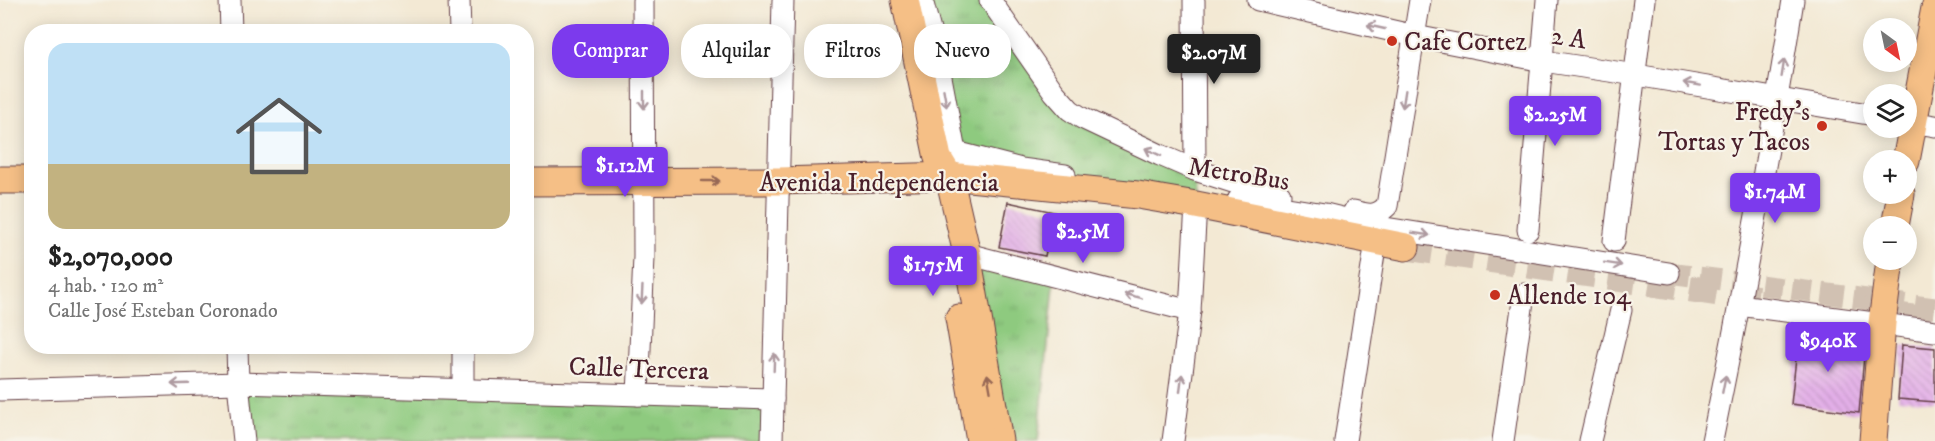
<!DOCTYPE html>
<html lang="es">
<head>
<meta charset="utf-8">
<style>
  :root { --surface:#fff; --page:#f2f2f2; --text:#222; --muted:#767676; --line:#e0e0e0; --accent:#7c3aed }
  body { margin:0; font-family:"IM FELL DW Pica",serif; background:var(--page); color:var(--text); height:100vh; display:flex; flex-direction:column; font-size:22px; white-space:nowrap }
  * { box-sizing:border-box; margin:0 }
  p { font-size:20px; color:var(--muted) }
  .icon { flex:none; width:33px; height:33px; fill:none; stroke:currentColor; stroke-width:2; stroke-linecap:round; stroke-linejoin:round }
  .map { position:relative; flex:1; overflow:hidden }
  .side { position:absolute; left:24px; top:24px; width:510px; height:330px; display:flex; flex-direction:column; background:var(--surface); border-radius:24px; box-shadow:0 3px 15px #0003 }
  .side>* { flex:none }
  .top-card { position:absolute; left:552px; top:24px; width:570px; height:54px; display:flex; gap:12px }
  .needle { width:39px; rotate:147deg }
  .fabs { position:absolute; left:1863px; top:18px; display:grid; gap:12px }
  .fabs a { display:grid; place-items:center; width:54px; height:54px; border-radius:50%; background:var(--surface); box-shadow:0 3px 15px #0003; font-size:30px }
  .price { position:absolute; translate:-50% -51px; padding:0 14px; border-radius:6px; background:var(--accent); color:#fff; font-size:20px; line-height:39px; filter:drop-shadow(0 2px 3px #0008) }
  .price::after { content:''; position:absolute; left:50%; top:36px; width:18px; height:14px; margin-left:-9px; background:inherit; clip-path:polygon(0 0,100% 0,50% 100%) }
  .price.on { background:#222; color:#fff }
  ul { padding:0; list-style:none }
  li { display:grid; align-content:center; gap:12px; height:318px; padding:0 24px }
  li+li { border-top:2px solid var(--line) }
  li span { display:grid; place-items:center; height:186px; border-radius:18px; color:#555 }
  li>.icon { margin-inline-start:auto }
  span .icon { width:108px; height:108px; fill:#fffc; stroke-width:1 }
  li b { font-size:26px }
  .tag { padding:0 21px; border-radius:24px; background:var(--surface); box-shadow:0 3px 15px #0003; font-size:21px; line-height:54px }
  .tag.on { background:var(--accent); color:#fff }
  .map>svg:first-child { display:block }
  .park { fill:url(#park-tufts); stroke:#6c7455; stroke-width:1.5 }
  .building { fill:url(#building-back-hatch) }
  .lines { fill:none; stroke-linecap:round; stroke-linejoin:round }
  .minor-tunnel { stroke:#d1c1b2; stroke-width:21; stroke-dasharray:21 10; stroke-linecap:butt }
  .major-tunnel { stroke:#d1c1b2; stroke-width:27; stroke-dasharray:27 14; stroke-linecap:butt }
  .minor-casing { stroke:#633d44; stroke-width:23 }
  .major-casing { stroke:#633d44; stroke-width:29 }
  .minor { stroke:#fff; stroke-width:21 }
  .major { stroke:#f5bf86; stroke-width:27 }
  .oneway { stroke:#ae9aa0 }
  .oneway2 { stroke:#976754 }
  .poi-dot { fill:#c8321e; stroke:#f7f3e8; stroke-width:2 }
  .labels { text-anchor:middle; stroke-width:4.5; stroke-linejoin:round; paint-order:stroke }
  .street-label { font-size:26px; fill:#4a1f2b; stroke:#f7f3e8 }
  .poi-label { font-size:26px; fill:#4a1f2b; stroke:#f7f3e8; text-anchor:start }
</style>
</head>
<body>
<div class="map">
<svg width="1935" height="441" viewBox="0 0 1935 441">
  <defs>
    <pattern id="park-tufts" width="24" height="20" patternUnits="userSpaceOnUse" patternTransform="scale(1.5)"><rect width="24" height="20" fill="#8eca7f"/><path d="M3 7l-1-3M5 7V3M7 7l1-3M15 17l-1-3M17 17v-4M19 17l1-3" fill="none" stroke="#7cad6e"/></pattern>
    <pattern id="building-back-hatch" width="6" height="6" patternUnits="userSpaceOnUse" patternTransform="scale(1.5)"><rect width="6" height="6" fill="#e3afe8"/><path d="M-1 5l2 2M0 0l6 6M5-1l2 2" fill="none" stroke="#c496c7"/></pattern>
  </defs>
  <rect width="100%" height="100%" fill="#f7f3e8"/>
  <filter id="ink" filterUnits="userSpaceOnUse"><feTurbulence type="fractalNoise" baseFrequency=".0167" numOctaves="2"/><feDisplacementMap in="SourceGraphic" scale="12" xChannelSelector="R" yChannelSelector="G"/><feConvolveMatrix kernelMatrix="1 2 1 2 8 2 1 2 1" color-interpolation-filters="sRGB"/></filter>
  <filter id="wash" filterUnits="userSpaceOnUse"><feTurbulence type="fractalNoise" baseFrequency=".008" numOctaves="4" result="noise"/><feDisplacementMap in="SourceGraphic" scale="24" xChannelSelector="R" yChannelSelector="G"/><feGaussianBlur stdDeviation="1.35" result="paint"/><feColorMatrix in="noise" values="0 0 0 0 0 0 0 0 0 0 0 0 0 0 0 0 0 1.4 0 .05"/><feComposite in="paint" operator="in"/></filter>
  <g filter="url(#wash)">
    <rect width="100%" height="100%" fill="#f3e9d4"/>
    <!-- park -->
    <g class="park">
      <path d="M905,0H990L1054,92L1195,170L1196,205L949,176Z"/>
      <path d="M967,254L1055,276L1038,441H999Z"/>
      <path d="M238,383L773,399L772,441H244Z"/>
    </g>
    <g id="blocks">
      <!-- building -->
      <g class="building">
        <path d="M1008,202L1054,212L1045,256L999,247Z"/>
        <path d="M1799,331L1865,343L1859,413L1791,404Z"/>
        <path d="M1902,345L1935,348V402L1898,399Z"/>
      </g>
    </g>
  </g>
  <g filter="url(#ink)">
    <use href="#blocks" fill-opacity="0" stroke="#633d44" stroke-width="1.5"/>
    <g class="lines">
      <!-- minor-tunnel -->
      <path class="minor-tunnel" d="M1669,273L1935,308"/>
      <!-- major-tunnel -->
      <g class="major-tunnel">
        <path d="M1406,247L1767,300"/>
        <path d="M1862,311L1935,321"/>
      </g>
      <defs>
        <g id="minor">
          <path d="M230,0L231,32"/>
          <path d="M459,0L460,32"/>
          <path d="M922,0L938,61L955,152L1021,169L1065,175"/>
          <path d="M990,0L1054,92L1070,110L1082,118L1160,155L1195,170L1261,191L1280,195"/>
          <path d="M1194,0L1195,170"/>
          <path d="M1258,0L1415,36L1543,61L1636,75L1874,115"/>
          <path d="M1906,121L1935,126"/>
          <path d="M1238,200L1325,214L1379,227L1669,273"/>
          <path d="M1354,211C1368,215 1376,217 1387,206L1420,0"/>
          <path d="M1528,230L1547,0"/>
          <path d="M1614,241L1644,0"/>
          <path d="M967,254L1190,311"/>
          <path d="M1739,305L1935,331"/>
          <path d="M237,346L238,383L244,441"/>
          <path d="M463,388V346"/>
          <path d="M0,390L238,383L773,399"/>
          <path d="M638,395L644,257L643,0"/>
          <path d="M772,441L783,0"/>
          <path d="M1173,441L1190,311L1196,205"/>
          <path d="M1345,441L1376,241"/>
          <path d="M1503,441L1524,294"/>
          <path d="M1590,441L1621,310"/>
          <path d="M1712,441C1742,294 1770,148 1793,0"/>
        </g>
        <g id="major">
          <path d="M905,0L938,158L949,176L967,254L999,441"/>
          <path d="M1906,161L1935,8"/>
          <path d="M0,180H32"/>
          <path d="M526,182L779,181L949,176L1138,195L1196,205L1406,247"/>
          <path d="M1895,226L1901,194"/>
          <path d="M959,318L980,441"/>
          <path d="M1873,441L1882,323L1890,260"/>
        </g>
      </defs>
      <!-- minor casing -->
      <use href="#minor" class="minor-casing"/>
      <!-- major casing -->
      <use href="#major" class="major-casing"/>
      <!-- minor -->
      <use href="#minor" class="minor"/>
      <!-- major -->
      <use href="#major" class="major"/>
    </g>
    <!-- one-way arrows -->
    <defs><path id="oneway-shaft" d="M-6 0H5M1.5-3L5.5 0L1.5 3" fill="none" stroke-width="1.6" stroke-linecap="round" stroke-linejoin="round" transform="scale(1.5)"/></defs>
    <g class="oneway">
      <use href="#oneway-shaft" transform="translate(1376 27) rotate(-167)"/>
      <use href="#oneway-shaft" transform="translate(1783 68) rotate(-81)"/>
      <use href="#oneway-shaft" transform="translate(1692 84) rotate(-170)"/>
      <use href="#oneway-shaft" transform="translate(945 98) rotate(80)"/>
      <use href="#oneway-shaft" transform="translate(1404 99) rotate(99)"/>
      <use href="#oneway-shaft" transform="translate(644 100) rotate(90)"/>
      <use href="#oneway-shaft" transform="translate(1153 152) rotate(-155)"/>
      <use href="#oneway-shaft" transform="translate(1421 234) rotate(9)"/>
      <use href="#oneway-shaft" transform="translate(1613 264) rotate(9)"/>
      <use href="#oneway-shaft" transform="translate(642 295) rotate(93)"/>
      <use href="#oneway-shaft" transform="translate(1133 296) rotate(-166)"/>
      <use href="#oneway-shaft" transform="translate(774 362) rotate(-88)"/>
      <use href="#oneway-shaft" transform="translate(1181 383) rotate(-83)"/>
      <use href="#oneway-shaft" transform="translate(180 384) rotate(178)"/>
      <use href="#oneway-shaft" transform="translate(1724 384) rotate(-79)"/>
    </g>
    <g class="oneway2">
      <use href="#oneway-shaft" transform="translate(711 181)"/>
      <use href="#oneway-shaft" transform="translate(989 383) rotate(-100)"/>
    </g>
  </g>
  <!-- markers -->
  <g class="poi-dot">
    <circle cx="1392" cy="41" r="6"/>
    <circle cx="1822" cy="126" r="6"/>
    <circle cx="1495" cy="295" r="6"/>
  </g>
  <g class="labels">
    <!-- street labels -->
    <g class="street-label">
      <text transform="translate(1569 37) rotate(9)" y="9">2 A</text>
      <text transform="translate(1239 173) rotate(9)" y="9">MetroBus</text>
      <text x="879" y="191">Avenida Independencia</text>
      <text transform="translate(639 368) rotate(2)" y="9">Calle Tercera</text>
    </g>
    <!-- poi labels -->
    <g class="poi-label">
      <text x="1404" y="50">Cafe Cortez</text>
      <text x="1810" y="120" text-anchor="end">Fredy's<tspan x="1810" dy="30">Tortas y Tacos</tspan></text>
      <text x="1507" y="304">Allende 104</text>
    </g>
  </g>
</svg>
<div class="fabs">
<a><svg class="needle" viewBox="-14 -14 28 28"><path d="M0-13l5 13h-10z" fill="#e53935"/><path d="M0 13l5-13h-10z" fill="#767676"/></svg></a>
<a><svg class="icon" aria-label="layers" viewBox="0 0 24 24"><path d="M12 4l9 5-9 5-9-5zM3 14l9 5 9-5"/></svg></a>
<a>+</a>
<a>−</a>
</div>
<b class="price on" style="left:1214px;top:85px">$2.07M</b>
<b class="price" style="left:1555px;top:147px">$2.25M</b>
<b class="price" style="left:625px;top:198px">$1.12M</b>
<b class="price" style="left:1775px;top:224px">$1.74M</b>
<b class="price" style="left:1083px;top:264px">$2.5M</b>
<b class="price" style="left:933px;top:297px">$1.75M</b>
<b class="price" style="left:1828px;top:373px">$940K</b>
<div class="top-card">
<a class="tag on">Comprar</a>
<a class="tag">Alquilar</a>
<a class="tag">Filtros</a>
<a class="tag">Nuevo</a>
</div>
<section class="side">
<ul>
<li><span style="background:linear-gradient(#bfe0f5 65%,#c2b280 0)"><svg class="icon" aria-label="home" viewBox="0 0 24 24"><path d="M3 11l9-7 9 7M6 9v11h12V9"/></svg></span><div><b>$2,070,000</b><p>4 hab. · 120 m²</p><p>Calle José Esteban Coronado</p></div></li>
</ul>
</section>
</div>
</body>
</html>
